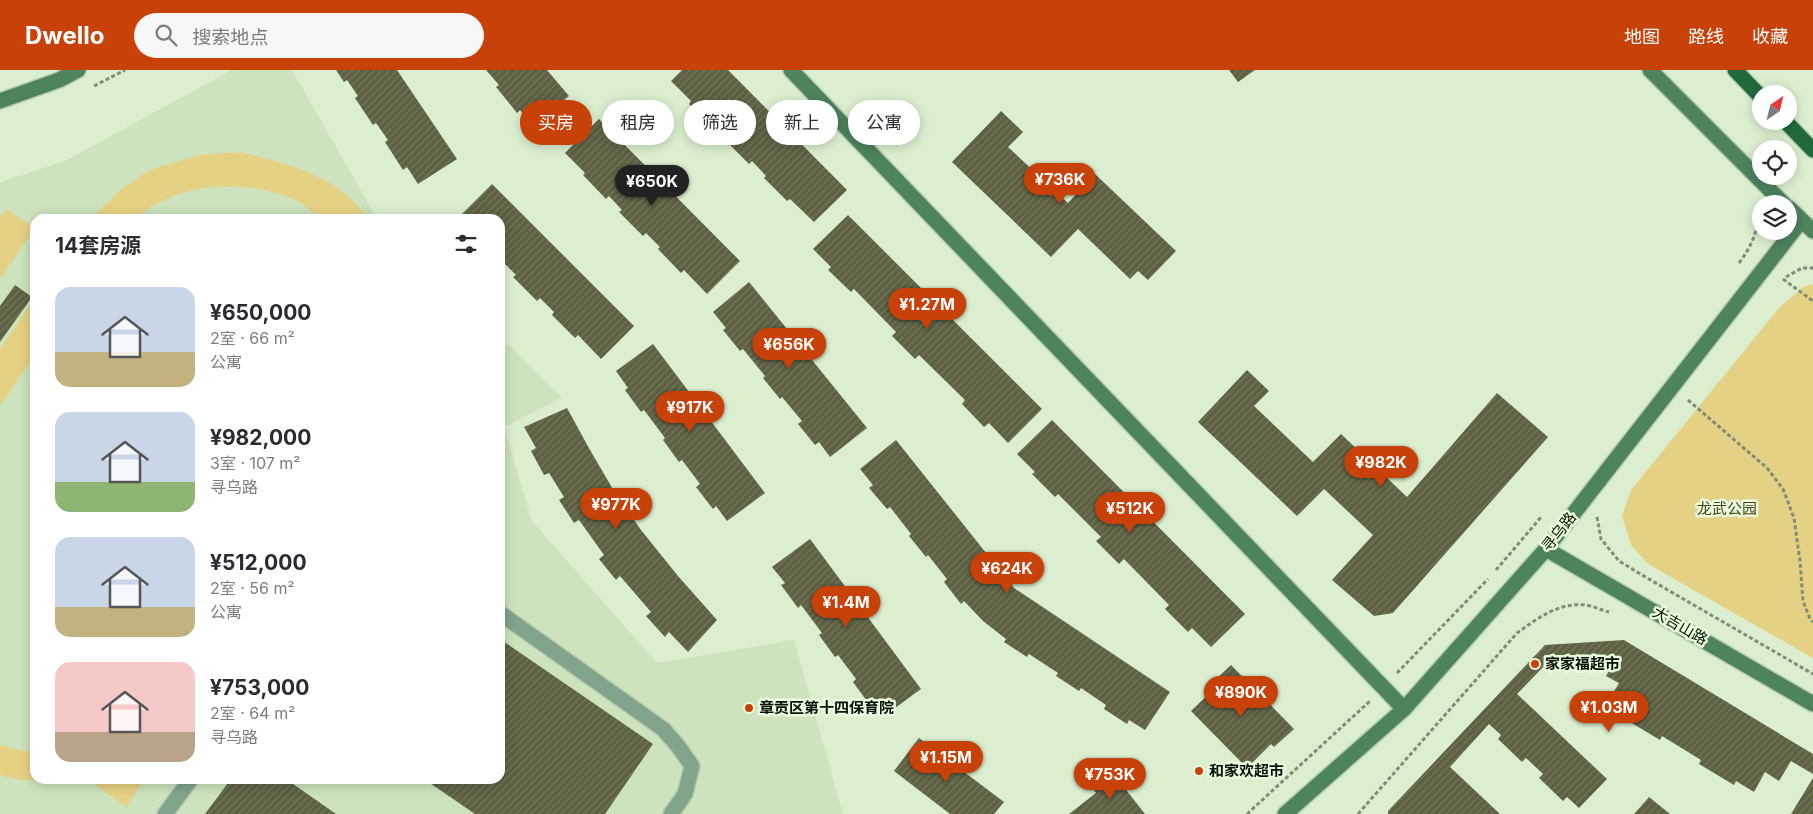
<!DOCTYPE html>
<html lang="zh">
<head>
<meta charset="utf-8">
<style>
  :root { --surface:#fff; --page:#f7f7f7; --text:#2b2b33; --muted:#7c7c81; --accent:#c84109 }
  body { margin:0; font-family:Inter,"Noto Sans SC",sans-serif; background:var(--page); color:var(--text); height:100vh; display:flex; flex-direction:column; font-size:19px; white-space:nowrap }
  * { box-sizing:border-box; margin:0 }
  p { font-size:16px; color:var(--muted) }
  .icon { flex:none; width:28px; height:28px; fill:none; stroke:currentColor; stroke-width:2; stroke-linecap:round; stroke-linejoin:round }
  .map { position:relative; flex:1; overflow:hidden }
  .panel { position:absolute; left:30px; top:144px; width:475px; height:570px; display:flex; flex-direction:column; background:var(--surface); border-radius:15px; box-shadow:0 2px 12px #0003 }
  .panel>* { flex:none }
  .top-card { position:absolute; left:520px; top:30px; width:475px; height:45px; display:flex; gap:10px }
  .needle { width:32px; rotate:35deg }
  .tools { position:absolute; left:1752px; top:15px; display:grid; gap:10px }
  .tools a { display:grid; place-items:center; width:45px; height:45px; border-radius:50%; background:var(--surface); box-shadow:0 2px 12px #0003; font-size:25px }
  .price { position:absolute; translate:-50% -42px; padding:0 11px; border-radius:18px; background:var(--accent); color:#fff; font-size:16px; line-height:32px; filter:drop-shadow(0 1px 2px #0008) }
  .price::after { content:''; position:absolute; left:50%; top:30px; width:15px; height:11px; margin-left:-8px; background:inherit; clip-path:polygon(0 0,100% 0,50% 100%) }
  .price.on { background:#222; color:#fff }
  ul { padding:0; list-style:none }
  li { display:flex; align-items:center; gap:15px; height:125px; padding:0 25px }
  li span { display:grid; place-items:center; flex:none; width:140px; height:100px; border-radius:15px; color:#555 }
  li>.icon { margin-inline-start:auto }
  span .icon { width:60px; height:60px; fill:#fffc; stroke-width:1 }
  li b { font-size:21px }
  h2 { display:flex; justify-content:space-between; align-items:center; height:60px; padding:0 25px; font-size:21px }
  .chip { padding:0 18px; border-radius:22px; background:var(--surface); box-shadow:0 2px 12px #0003; font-size:18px; line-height:45px }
  .chip.on { background:var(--accent); color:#fff }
  header { display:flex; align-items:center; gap:30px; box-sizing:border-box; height:70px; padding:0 25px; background:var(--accent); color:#fff }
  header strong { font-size:24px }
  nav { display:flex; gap:28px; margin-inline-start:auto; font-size:18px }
  .search { width:350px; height:45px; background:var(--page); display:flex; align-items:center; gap:12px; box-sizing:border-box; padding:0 18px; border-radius:28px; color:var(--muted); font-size:19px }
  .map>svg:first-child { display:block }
  .built { fill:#cce3bd }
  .green { fill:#e5d183 }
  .building { fill:url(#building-hatch) }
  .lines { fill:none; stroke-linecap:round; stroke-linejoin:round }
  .lane-casing { stroke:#b9cbb0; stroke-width:18 }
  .secondary-casing { stroke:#b9cbb0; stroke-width:18 }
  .primary-casing { stroke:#b9cbb0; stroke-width:18 }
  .path { stroke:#7f8d77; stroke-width:3; stroke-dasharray:4 2.5; stroke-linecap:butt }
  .lane { stroke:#81a48a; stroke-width:15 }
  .secondary { stroke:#4d835d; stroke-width:15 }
  .primary { stroke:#216a3d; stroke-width:15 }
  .poi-dot { fill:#c84109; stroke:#e9fcdd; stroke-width:2 }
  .labels { text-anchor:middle; stroke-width:5; stroke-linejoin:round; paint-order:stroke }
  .park-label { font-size:15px; fill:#4a4017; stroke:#e9fcdd }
  .street-label { font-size:15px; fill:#080f05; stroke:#e9fcdd }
  .poi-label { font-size:15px; font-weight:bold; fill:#080f05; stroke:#e9fcdd; text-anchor:start }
</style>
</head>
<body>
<header>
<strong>Dwello</strong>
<div class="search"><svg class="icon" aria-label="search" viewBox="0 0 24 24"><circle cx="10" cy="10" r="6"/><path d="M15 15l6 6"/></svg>搜索地点</div>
<nav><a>地图</a><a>路线</a><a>收藏</a></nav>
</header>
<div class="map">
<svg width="1813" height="744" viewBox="0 0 1813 744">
  <defs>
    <pattern id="building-hatch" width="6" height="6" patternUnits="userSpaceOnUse" patternTransform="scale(1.25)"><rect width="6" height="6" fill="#5d6142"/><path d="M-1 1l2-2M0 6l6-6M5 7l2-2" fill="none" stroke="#73765e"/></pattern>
  </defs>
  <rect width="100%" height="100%" fill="#dbefd0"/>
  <!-- built -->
  <path class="built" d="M232,0H292L377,149H35V709H500V277L509,275L562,328L504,357L532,451L657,593L794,570L843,744H0V112L67,90Z"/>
  <!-- green -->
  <g class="green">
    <path d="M240,82C292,95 335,104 369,149C359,149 332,151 323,149C314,146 307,136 298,131C248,108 177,111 135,149H90L123,118L150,100L199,85Z"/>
    <path d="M6,139L35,158L0,209V148Z"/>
    <path d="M1813,214V588L1648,494L1631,475L1622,446L1631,420L1779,238L1803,217Z"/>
    <path d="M35,228V285L0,336V279Z"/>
    <path d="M0,675L23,681L35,680V709H66L20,710L0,705Z"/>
    <path d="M87,709H145L126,737Z"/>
  </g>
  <!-- building -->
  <g class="building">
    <path d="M336,0H397L457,89L418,114L407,97L403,100L385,72L388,70L376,53L373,55L355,28L358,26L347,10L344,12Z"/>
    <path d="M486,0H547L569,26L533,56L520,40L517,43L496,17L499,15Z"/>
    <path d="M682,0H728L847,120L814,152L790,129L787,131L764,108L766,106L752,91L749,94L726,71L728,68L715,55L712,57L689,34L691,31L671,11Z"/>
    <path d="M1229,0H1255L1238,12Z"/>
    <path d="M1001,41L1023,62L1008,77L1068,133L1095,104L1176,181L1148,210L1138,201L1130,209L1078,159L1051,187L952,92Z"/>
    <path d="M599,49L740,191L707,224L684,200L681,203L658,179L660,177L646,163L643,166L619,142L622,140L609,126L606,129L583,105L585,103L565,83Z"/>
    <path d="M492,114L634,256L601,289L578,265L575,268L552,245L554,242L540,228L537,231L513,207L516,205L502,191L500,194V149L458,148Z"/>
    <path d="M848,145L1042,339L1008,373L989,353L984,357L962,334L965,330L919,285L915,289L892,266L896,262L854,219L851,222L828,200L831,197L813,179Z"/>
    <path d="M749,212L867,358L830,387L819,372L815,375L798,354L802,351L782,327L780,329L763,308L765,306L743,279L740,281L723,260L726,258L713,242Z"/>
    <path d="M15,215L32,227L0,272V236Z"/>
    <path d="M653,274L765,423L727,451L716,436L713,439L696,417L700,414L682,390L679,392L663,370L665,368L644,340L641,342L625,320L628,318L616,301Z"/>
    <path d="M1247,300L1269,321L1254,336L1313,392L1341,364L1407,427L1497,323L1548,367L1393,543L1374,546L1332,510L1373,465L1324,419L1297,446L1198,352Z"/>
    <path d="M567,338L590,380L614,421L641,460L678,506L717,550L688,582L669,562L665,567L646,546L651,542L620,506L616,510L599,489L604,485L579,450L574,453L559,430L564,427L549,403L544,405L531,381L536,378L524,357Z"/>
    <path d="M1052,350L1245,544L1211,577L1192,558L1188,562L1165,539L1169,535L1124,489L1119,494L1096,471L1101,467L1058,424L1055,427L1032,404L1035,402L1017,384Z"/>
    <path d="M896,370L1014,518L1170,622L1145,660L1129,650L1127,654L1104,639L1106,635L1081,618L1079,621L1056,606L1058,603L1029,584L1027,587L1004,572L1006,569L983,551L964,531L961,534L944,512L947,509L928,485L926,487L909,466L911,464L890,437L887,439L869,418L873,415L860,399Z"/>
    <path d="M810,469L921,619L884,646L873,631L869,634L853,612L856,609L838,585L835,587L819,565L822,563L801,535L798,538L781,515L785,513L772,497Z"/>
    <path d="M500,569L653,674L605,744H475L424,709H500Z"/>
    <path d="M1624,570L1813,684V704L1791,691L1779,711L1765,702L1754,722L1736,711L1734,715L1699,694L1701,690L1662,666L1660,670L1625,649L1627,645L1607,633L1619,613L1606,606L1618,586L1547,593L1517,624L1607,709L1579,738L1567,727L1563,731L1539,708L1543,704L1526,688L1522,692L1498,669L1501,665L1489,654L1450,697L1500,744H1388V741L1545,575Z"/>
    <path d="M1231,595L1294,659L1274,677L1271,674L1247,698L1191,641L1216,617L1212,613Z"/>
    <path d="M919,668L1004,732L994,744H950L894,701Z"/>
    <path d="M1113,703L1145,744H1069L1096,723L1093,719Z"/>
    <path d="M1813,708V744H1791Z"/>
    <path d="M231,709H286L336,744H205Z"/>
    <path d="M1649,727L1670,744H1634Z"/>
  </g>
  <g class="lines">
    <defs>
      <g id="lane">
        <path d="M500,543L663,659L678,676L692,696L685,724L671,744"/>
        <path d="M165,744L191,709"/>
      </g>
      <g id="secondary">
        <path d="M791,0L1404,639"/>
        <path d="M1650,0L1784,134"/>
        <path d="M0,31L59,10L78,0"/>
        <path d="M1789,138L1813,161"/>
        <path d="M1546,479L1813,634"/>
        <path d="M1285,744L1404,639L1546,479L1801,151"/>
      </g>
      <g id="primary">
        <path d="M1735,0L1761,27"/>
        <path d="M1785,51L1813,80"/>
      </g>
    </defs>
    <!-- lane casing -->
    <use href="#lane" class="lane-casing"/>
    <!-- secondary casing -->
    <use href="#secondary" class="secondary-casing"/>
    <!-- primary casing -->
    <use href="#primary" class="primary-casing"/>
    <!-- path -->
    <g class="path">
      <path d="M94,16L125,0"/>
      <path d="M1739,193C1751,177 1760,159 1757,139"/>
      <path d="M1786,207L1802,198H1813"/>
      <path d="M1783,209L1813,231"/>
      <path d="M1688,330L1767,398L1783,419L1794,448L1800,491L1803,531L1810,549L1813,552"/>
      <path d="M1597,447L1601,469L1619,491L1642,505L1813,604"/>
      <path d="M1496,500L1542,446"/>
      <path d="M1397,603L1488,509"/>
      <path d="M1247,744L1370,631"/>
      <path d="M1358,744L1517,563C1538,548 1559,532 1586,535C1593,536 1601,540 1609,542"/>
    </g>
    <!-- lane -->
    <use href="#lane" class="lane"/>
    <!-- secondary -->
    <use href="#secondary" class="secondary"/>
    <!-- primary -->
    <use href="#primary" class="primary"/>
  </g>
  <!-- markers -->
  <g class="poi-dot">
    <circle cx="1535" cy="594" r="5"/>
    <circle cx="749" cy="638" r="5"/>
    <circle cx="1199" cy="701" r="5"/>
  </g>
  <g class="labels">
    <!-- park labels -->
    <g class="park-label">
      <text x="1727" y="444">龙武公园</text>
    </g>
    <!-- street labels -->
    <g class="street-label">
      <text transform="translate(1559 462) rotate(-52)" y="5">寻乌路</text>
      <text transform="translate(1680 556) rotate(30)" y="5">大吉山路</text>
    </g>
    <!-- poi labels -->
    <g class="poi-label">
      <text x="1545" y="599">家家福超市</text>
      <text x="759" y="643">章贡区第十四保育院</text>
      <text x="1209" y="706">和家欢超市</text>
    </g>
  </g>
</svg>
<div class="tools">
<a><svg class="needle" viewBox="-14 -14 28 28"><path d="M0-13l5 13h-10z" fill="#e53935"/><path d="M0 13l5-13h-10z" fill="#7c7c81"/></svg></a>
<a><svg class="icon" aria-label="locate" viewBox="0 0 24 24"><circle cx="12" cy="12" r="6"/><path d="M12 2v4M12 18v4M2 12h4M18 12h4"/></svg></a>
<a><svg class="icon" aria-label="layers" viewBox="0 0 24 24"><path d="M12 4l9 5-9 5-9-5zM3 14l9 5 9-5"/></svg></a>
</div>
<b class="price" style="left:1060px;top:135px">¥736K</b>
<b class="price on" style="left:652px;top:137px">¥650K</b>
<b class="price" style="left:927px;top:260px">¥1.27M</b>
<b class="price" style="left:789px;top:300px">¥656K</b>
<b class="price" style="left:690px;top:363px">¥917K</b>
<b class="price" style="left:1381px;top:418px">¥982K</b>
<b class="price" style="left:616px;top:460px">¥977K</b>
<b class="price" style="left:1130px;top:464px">¥512K</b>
<b class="price" style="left:1007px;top:524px">¥624K</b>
<b class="price" style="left:846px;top:558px">¥1.4M</b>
<b class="price" style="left:1241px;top:648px">¥890K</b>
<b class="price" style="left:1609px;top:663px">¥1.03M</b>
<b class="price" style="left:946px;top:713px">¥1.15M</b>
<b class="price" style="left:1110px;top:730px">¥753K</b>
<div class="top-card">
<a class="chip on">买房</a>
<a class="chip">租房</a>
<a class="chip">筛选</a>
<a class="chip">新上</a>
<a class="chip">公寓</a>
</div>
<section class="panel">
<h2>14套房源<svg class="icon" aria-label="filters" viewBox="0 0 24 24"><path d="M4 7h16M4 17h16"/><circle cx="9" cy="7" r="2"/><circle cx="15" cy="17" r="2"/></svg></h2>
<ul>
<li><span style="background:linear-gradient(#c9d6e8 65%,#c2b280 0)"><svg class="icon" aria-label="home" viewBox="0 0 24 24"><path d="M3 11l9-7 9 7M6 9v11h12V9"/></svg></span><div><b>¥650,000</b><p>2室 · 66 m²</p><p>公寓</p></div></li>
<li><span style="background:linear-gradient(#c9d6e8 70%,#8fb573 0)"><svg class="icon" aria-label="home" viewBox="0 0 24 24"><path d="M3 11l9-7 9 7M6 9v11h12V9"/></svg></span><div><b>¥982,000</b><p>3室 · 107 m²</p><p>寻乌路</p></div></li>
<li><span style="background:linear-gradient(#c9d6e8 70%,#c2b280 0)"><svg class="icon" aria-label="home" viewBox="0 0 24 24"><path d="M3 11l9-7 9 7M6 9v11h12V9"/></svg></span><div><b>¥512,000</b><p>2室 · 56 m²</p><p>公寓</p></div></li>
<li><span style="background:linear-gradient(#f6c9c9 70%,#b9a48a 0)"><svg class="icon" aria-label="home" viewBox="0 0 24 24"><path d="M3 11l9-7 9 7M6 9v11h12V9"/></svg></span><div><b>¥753,000</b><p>2室 · 64 m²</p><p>寻乌路</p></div></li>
</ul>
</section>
</div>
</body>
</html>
